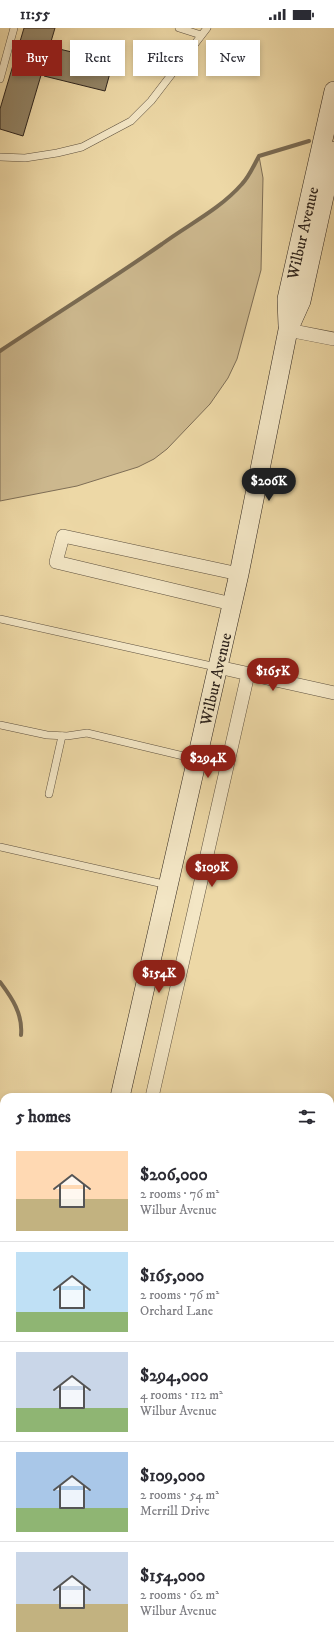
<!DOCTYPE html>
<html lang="en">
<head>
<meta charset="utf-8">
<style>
  :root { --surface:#fff; --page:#f7f7f7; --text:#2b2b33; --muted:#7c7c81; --line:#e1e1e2; --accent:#8f2418 }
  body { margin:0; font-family:"IM FELL DW Pica",serif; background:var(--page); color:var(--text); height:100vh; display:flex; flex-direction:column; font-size:15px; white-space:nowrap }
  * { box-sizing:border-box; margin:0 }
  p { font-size:13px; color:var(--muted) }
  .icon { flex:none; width:22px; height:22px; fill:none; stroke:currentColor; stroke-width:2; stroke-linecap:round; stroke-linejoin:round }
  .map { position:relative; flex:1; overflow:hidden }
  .sheet { position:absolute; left:0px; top:1065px; width:334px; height:556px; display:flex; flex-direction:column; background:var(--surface); border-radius:12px 12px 0 0; box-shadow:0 2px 6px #0003 }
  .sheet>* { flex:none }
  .hud { position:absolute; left:12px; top:12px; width:310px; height:36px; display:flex; gap:8px }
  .price { position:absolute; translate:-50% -34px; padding:0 9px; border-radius:14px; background:var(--accent); color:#fff; font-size:13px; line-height:26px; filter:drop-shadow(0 1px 2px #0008) }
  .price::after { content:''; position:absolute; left:50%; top:24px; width:12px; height:9px; margin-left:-6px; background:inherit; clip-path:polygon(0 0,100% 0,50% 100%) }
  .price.current { background:#222; color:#fff }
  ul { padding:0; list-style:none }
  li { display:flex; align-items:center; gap:12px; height:100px; padding:0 16px }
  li+li { border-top:1px solid var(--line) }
  li span { display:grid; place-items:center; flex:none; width:112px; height:80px; border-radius:0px; color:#555 }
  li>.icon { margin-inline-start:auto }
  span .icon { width:48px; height:48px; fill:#fffc; stroke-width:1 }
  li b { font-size:17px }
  h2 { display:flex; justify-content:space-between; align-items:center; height:48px; padding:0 16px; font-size:17px }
  .chip { padding:0 14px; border-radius:0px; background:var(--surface); box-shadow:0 2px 6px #0003; font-size:14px; line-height:36px }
  .chip.current { background:var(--accent); color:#fff }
  .status { display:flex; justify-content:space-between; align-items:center; height:28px; padding:0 20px; background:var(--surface); direction:ltr }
  .status svg { height:11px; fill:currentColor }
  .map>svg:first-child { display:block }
  .green { fill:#cdb98f; stroke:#7e6e56 }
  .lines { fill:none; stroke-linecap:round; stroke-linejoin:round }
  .stream { stroke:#7a6b53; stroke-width:4 }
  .building { fill:#918264; stroke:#2e241d }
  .service-casing { stroke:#5e513f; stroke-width:8 }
  .minor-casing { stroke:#5e513f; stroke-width:14 }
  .tertiary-casing { stroke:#5e513f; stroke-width:18 }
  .secondary-casing { stroke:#2e241d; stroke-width:20 }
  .path { stroke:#2e241d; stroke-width:2.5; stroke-dasharray:1 2; stroke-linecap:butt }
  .service { stroke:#f3e6c5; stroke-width:7 }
  .minor { stroke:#f3e6c5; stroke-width:13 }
  .tertiary { stroke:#f3e6c5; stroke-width:17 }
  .secondary { stroke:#f3e6c5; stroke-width:19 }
  .labels { text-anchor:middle; stroke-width:4; stroke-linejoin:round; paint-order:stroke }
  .street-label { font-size:16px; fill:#2e241d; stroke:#f3e6c5 }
</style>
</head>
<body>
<div class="status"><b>11:55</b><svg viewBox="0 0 49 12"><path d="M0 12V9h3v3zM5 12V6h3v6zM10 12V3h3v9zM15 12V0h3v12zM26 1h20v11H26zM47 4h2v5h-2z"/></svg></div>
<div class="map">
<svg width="334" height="1621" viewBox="0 0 334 1621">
  <rect width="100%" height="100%" fill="#edd8a6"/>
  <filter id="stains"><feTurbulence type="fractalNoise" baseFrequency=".005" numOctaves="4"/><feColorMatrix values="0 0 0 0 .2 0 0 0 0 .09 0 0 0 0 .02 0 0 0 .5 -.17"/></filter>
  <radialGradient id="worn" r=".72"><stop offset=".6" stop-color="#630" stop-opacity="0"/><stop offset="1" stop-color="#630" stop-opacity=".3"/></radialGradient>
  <!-- green -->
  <g class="green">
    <path d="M259,128L263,150L261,242L237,331L228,350L210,376L167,421L154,431L138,439L77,458L0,473V323C54,287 109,253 162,216C189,196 219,182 242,156C249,149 254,137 259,128Z"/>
    <path d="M330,1490L334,1491V1621H249L250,1617H330Z"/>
  </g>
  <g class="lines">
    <!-- stream -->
    <g class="stream">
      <path d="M0,323C54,287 109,253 162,216C189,196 219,182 242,156C249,149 254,137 259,128L309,113"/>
      <path d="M0,954C12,970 23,986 21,1007"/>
    </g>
  </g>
  <!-- building -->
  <g class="building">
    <path d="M24,0H55L23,108L0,101V81Z"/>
    <path d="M51,19L113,34L105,63L44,48Z"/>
    <path d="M0,1293L4,1294V1377L0,1376Z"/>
  </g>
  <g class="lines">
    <defs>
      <g id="service">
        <path d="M179,0L201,7"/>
        <path d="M0,51L14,0"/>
        <path d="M0,129L25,130L57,125L82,119L131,93L151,73L207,0"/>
        <path d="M0,591L216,639"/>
        <path d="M0,697L47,707L67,708L87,705L196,731"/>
        <path d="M49,766L62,708"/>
        <path d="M0,819L168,857"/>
        <path d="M4,1193V1207"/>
        <path d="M0,1287L4,1288"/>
        <path d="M0,1391H4"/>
        <path d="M266,1617L284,1621"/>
      </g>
      <g id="minor">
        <path d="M288,302L334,311"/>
        <path d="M232,576L56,534L63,508L239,546"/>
        <path d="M218,639L334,665"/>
        <path d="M152,1069L248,646"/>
        <path d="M330,1273L334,1162"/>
        <path d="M330,1292L334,1293"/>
        <path d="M0,1448L4,1449"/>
        <path d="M68,1621L69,1617"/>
      </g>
      <path id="tertiary" d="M0,1432H4"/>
      <g id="secondary">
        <path d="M288,298L287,271L334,63"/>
        <path d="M120,1069L239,546L288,302L301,273L334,123"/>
        <path d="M330,1474L334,1475"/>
        <path d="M226,1621L227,1617"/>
      </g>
    </defs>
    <!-- service casing -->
    <use href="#service" class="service-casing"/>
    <!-- minor casing -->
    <use href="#minor" class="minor-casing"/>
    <!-- tertiary casing -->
    <use href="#tertiary" class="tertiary-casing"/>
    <!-- secondary casing -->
    <use href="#secondary" class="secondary-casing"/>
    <!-- path -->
    <g class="path">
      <path d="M330,1537H334"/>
      <path d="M330,1612L334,1613"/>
    </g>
    <!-- service -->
    <use href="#service" class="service"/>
    <!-- minor -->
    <use href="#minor" class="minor"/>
    <!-- tertiary -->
    <use href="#tertiary" class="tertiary"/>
    <!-- secondary -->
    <use href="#secondary" class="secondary"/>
  </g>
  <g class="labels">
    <!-- street labels -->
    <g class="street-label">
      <text transform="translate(302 205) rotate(-77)" y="6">Wilbur Avenue</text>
      <text transform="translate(215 651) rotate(-77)" y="6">Wilbur Avenue</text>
    </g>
  </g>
  <rect width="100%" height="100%" filter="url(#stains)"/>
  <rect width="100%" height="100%" fill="url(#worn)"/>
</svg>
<b class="price current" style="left:269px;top:474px">$206K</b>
<b class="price" style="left:273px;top:664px">$165K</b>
<b class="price" style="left:208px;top:751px">$294K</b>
<b class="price" style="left:212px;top:860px">$109K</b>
<b class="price" style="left:159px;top:966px">$154K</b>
<div class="hud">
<a class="chip current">Buy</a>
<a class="chip">Rent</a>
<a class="chip">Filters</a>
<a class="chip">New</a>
</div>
<section class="sheet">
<h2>5 homes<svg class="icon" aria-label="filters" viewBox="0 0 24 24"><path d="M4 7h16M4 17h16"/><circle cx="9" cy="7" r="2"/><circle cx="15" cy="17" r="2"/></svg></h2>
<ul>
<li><span style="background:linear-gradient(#ffd9b3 60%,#c2b280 0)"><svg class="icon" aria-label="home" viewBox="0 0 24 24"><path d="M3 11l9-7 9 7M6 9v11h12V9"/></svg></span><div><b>$206,000</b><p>2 rooms · 76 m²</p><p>Wilbur Avenue</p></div></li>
<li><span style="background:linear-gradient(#bfe0f5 75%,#8fb573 0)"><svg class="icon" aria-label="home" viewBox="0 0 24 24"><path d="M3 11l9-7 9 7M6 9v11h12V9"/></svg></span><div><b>$165,000</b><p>2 rooms · 76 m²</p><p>Orchard Lane</p></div></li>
<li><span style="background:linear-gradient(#c9d6e8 70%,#8fb573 0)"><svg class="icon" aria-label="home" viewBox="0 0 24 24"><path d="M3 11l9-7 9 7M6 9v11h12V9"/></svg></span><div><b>$294,000</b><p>4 rooms · 112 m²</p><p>Wilbur Avenue</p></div></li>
<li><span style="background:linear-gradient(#a9c7e8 70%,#8fb573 0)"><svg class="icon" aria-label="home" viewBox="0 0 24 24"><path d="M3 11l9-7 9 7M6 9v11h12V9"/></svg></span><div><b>$109,000</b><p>2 rooms · 54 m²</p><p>Merrill Drive</p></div></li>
<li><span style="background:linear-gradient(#c9d6e8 65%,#c2b280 0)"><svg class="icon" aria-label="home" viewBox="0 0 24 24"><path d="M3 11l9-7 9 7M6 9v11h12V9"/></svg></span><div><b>$154,000</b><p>2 rooms · 62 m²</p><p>Wilbur Avenue</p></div></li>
</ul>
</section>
</div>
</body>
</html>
